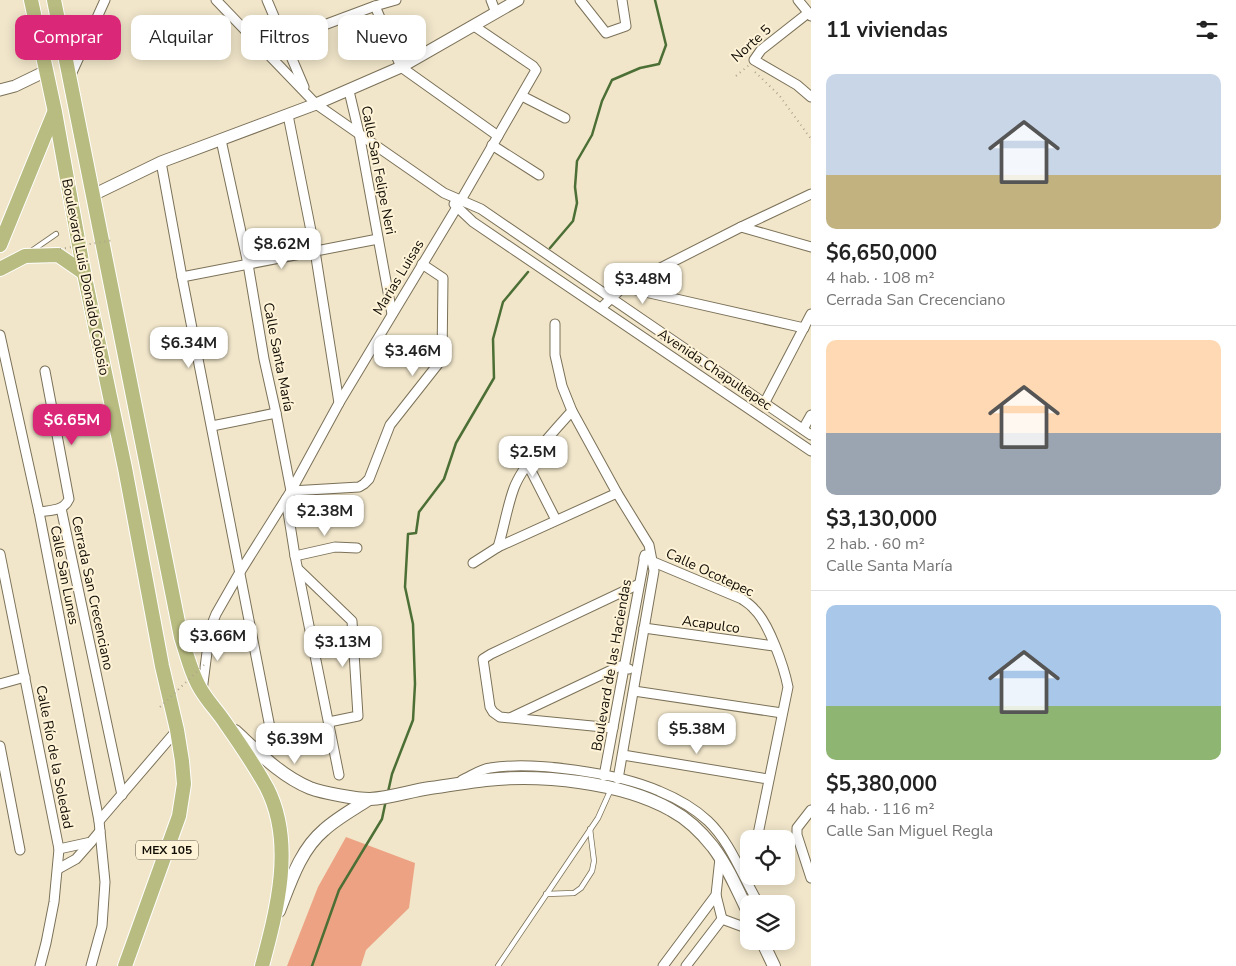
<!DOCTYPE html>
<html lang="es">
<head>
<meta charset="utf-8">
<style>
  :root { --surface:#fff; --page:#f2f2f2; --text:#222; --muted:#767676; --line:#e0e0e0; --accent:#db2777 }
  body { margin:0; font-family:"Nunito Sans",sans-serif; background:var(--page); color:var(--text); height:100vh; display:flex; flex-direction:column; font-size:19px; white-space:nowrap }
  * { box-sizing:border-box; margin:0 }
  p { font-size:16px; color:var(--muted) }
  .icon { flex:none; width:28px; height:28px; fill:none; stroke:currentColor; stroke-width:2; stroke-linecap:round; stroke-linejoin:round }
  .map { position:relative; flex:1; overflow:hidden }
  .drawer { display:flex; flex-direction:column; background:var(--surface); width:425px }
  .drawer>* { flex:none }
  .guide { position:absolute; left:15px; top:15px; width:475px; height:45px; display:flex; gap:10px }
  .controls { position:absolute; left:740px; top:830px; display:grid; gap:10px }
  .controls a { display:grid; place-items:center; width:55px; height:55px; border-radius:10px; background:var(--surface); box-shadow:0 2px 12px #0003; font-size:25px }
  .price { position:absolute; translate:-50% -42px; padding:0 11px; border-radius:10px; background:#fff; color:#222; font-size:16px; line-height:32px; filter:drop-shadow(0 1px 2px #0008) }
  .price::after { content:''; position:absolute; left:50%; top:30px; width:15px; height:11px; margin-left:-8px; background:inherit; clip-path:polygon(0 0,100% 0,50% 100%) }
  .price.current { background:var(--accent); color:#fff }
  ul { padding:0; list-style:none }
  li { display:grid; align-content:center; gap:10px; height:265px; padding:0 15px }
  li+li { border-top:1px solid var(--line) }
  li span { display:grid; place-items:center; height:155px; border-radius:10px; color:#555 }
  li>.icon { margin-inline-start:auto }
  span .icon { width:90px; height:90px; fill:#fffc; stroke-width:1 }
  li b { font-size:21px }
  h2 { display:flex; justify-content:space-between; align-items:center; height:60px; padding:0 15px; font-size:21px }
  .pill { padding:0 18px; border-radius:10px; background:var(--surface); box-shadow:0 2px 12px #0003; font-size:18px; line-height:45px }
  .pill.current { background:var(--accent); color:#fff }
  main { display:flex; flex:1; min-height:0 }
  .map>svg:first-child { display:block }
  .green { fill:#eda383 }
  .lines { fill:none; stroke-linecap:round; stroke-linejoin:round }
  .stream { stroke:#4c6f35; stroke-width:2.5 }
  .service-casing { stroke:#7b7158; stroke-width:6 }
  .minor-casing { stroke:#7b7158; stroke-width:11 }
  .tertiary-casing { stroke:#7b7158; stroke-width:13 }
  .secondary-casing { stroke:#7b7158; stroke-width:14 }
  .primary-casing { stroke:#fff; stroke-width:16 }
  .path { stroke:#aea58f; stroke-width:2; stroke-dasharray:1 4; stroke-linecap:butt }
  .service { stroke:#fff; stroke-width:4.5 }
  .minor { stroke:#fff; stroke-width:9 }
  .tertiary { stroke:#fff; stroke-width:11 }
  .secondary { stroke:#fff; stroke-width:12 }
  .primary { stroke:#b9bc80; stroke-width:14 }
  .path-bridge { stroke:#aea58f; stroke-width:2; stroke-dasharray:1 4; stroke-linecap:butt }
  .labels { text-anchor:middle; stroke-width:4; stroke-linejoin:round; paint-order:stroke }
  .shield { fill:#fef3d7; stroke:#585244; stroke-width:1 }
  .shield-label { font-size:12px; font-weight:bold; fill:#110d05 }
  .street-label { font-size:14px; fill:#110d05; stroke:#fef3d7 }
</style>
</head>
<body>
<main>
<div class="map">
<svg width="811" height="966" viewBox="0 0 811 966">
  <rect width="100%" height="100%" fill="#f1e6ca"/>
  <!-- green -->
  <path class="green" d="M346,837L415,863L409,908L366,950L361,966H287L318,887Z"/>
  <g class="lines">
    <!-- stream -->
    <g class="stream">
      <path d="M550,248L573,221L577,203L575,187L577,161L592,135L602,101L612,80L640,68L659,64L666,45L655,0"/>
      <path d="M388,792L392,774L413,720L415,684L413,624L405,587L408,534L416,533L419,512L444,479L456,443L494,378L493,339L503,302L528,272"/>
      <path d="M312,966L339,890L382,819L386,800"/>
    </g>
    <defs>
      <g id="service">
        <path d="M30,252L56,234"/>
        <path d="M546,894L574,893L581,888L592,871L594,861L590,829"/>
        <path d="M498,966L598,818L611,789"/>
      </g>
      <g id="minor">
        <path d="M216,0L316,104L444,193L481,209L811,435"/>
        <path d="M267,0L304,87"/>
        <path d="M491,0L496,13"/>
        <path d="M580,0L606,33L626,26L622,0"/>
        <path d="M798,0L811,16"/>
        <path d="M375,6L401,67L498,136"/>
        <path d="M808,13L761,50L754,60L797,85L811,97"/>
        <path d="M284,40L375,6L396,0"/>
        <path d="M70,77L105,0"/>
        <path d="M349,91L359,133L392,314"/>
        <path d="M522,96L565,118"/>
        <path d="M288,115L315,251L339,403"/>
        <path d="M221,140L248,264L264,359L276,413L291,491L359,487L364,484L369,479L390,425L442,359L443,278L422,264"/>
        <path d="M492,145L539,175"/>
        <path d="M161,162L182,277L273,743"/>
        <path d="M454,204L473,222L811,451"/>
        <path d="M741,227L811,247"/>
        <path d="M182,277L378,239"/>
        <path d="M623,287L804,328"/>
        <path d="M601,308L623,287L741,227L811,194"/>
        <path d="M555,324V355L562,386L572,411L617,493L649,545L654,571L618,779"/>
        <path d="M0,335L39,512L99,821L105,882L102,926L91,966"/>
        <path d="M765,402L811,314"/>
        <path d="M212,426L276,413"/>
        <path d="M803,429L811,415"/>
        <path d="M528,465L556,520"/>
        <path d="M286,499L295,556L339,775"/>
        <path d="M61,508L122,795"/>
        <path d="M39,512C51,510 64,511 69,499L45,371"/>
        <path d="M498,547C504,528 507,507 514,488C523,464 555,430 572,411"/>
        <path d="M0,554L59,849L54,902L46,943L40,966"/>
        <path d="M295,556L335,547L357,548"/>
        <path d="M644,558L742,599C746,602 751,605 754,609C769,623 784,667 788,687L757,839"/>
        <path d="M473,563L498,547L617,493"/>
        <path d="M299,570L352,621L358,716L329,722"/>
        <path d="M644,628L774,646"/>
        <path d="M181,637L196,636L210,629"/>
        <path d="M0,684L25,677"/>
        <path d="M202,691L210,629L216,614L240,572L291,491L339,403L457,207L536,70L533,66L474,26"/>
        <path d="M634,691L782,713"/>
        <path d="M512,717L620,666L629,669"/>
        <path d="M613,728L500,717L493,712L490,707L483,659L491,654L639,584"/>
        <path d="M0,746L20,850"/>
        <path d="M623,755L768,779"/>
        <path d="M604,776L645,555"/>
        <path d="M462,780C471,776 481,769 490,768C534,761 618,773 659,791C676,798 694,808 708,821C730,842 741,873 756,899"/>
        <path d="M811,810L797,828V835L811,878"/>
        <path d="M99,821L177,730"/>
        <path d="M59,849L91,842L100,831"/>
        <path d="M58,869L76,859L91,842"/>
        <path d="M716,895L722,919"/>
        <path d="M663,966L716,895L720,858"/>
        <path d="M686,966L722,919L749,929"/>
      </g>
      <g id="tertiary">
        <path d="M0,90L15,86L46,71"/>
        <path d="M93,195L161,162L316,104L401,67L518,0"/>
      </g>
      <g id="secondary">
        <path d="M235,731C258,752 281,776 310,788C323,793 357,799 370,799C390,798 410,791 430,788C448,786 467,782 486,780C541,774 622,782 671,810C686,818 702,833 713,847C728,867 738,891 749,914"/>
        <path d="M279,911C290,883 300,850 324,830C337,818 354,809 369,799"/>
        <path d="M762,941L774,966"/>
      </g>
      <g id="primary">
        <path d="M31,0L55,112L84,273L125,468L162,666L177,730L182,761L184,784L179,816L125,966"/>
        <path d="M54,0L181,637C187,655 192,677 203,693C210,704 219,713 226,724C240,744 255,766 267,788C295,843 277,910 262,966"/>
        <path d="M0,245L54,113"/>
        <path d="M0,269L25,256L58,255L84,273"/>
      </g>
    </defs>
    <!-- service casing -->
    <use href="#service" class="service-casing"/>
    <!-- minor casing -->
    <use href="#minor" class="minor-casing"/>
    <!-- tertiary casing -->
    <use href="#tertiary" class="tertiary-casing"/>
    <!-- secondary casing -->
    <use href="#secondary" class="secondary-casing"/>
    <!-- primary casing -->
    <use href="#primary" class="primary-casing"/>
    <!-- path -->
    <g class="path">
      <path d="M755,72L779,95L811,139"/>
      <path d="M736,76L749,65"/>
    </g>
    <!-- service -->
    <use href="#service" class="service"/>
    <!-- minor -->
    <use href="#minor" class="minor"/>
    <!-- tertiary -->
    <use href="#tertiary" class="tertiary"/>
    <!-- secondary -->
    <use href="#secondary" class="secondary"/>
    <!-- primary -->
    <use href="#primary" class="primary"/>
    <!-- path-bridge -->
    <g class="path-bridge">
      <path d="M60,249L114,240"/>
      <path d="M160,707L204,665"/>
    </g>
  </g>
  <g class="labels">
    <!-- shield labels -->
    <rect class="shield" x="136" y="840.5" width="62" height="19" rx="4"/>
    <g class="shield-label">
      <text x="167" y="854">MEX 105</text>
    </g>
    <!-- street labels -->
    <g class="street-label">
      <text transform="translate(751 43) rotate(-42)" y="5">Norte 5</text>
      <text transform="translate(379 170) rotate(79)" y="5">Calle San Felipe Neri</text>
      <text transform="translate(86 277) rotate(79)" y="5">Boulevard Luis Donaldo Colosio</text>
      <text transform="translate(398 277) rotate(-59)" y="5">Marias Luisas</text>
      <text transform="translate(279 357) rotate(79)" y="5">Calle Santa María</text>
      <text transform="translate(715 369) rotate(34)" y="5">Avenida Chapultepec</text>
      <text transform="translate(710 572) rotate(25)" y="5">Calle Ocotepec</text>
      <text transform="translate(65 575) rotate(79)" y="5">Calle San Lunes</text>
      <text transform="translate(93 593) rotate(78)" y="5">Cerrada San Crecenciano</text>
      <text transform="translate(711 624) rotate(8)" y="5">Acapulco</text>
      <text transform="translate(611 665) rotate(-80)" y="5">Boulevard de las Haciendas</text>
      <text transform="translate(55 757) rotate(79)" y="5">Calle Río de la Soledad</text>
    </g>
  </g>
</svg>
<div class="controls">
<a><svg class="icon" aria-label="locate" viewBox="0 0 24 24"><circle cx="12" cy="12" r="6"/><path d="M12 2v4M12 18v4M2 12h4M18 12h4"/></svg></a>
<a><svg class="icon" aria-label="layers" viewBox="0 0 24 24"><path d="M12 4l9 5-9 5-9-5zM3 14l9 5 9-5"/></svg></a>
</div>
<b class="price" style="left:282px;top:270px">$8.62M</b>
<b class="price" style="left:643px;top:305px">$3.48M</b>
<b class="price" style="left:189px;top:369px">$6.34M</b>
<b class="price" style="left:413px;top:377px">$3.46M</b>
<b class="price current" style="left:72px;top:446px">$6.65M</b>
<b class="price" style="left:533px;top:478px">$2.5M</b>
<b class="price" style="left:325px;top:537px">$2.38M</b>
<b class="price" style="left:218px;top:662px">$3.66M</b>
<b class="price" style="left:343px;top:668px">$3.13M</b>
<b class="price" style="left:697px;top:755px">$5.38M</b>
<b class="price" style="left:295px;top:765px">$6.39M</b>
<div class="guide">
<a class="pill current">Comprar</a>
<a class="pill">Alquilar</a>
<a class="pill">Filtros</a>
<a class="pill">Nuevo</a>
</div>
</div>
<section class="drawer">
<h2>11 viviendas<svg class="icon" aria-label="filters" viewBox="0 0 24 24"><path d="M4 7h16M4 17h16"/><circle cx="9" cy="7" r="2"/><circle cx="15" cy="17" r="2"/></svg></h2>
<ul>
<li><span style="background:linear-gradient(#c9d6e8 65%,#c2b280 0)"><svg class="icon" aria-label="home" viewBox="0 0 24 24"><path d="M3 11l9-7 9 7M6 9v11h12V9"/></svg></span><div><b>$6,650,000</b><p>4 hab. · 108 m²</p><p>Cerrada San Crecenciano</p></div></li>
<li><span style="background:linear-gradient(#ffd9b3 60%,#9aa5b1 0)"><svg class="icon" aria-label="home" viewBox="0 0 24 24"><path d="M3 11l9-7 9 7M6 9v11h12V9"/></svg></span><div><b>$3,130,000</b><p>2 hab. · 60 m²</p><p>Calle Santa María</p></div></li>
<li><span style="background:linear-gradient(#a9c7e8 65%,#8fb573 0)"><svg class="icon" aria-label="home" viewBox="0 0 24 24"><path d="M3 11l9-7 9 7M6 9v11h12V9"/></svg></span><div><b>$5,380,000</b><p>4 hab. · 116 m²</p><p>Calle San Miguel Regla</p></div></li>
</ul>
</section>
</main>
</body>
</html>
